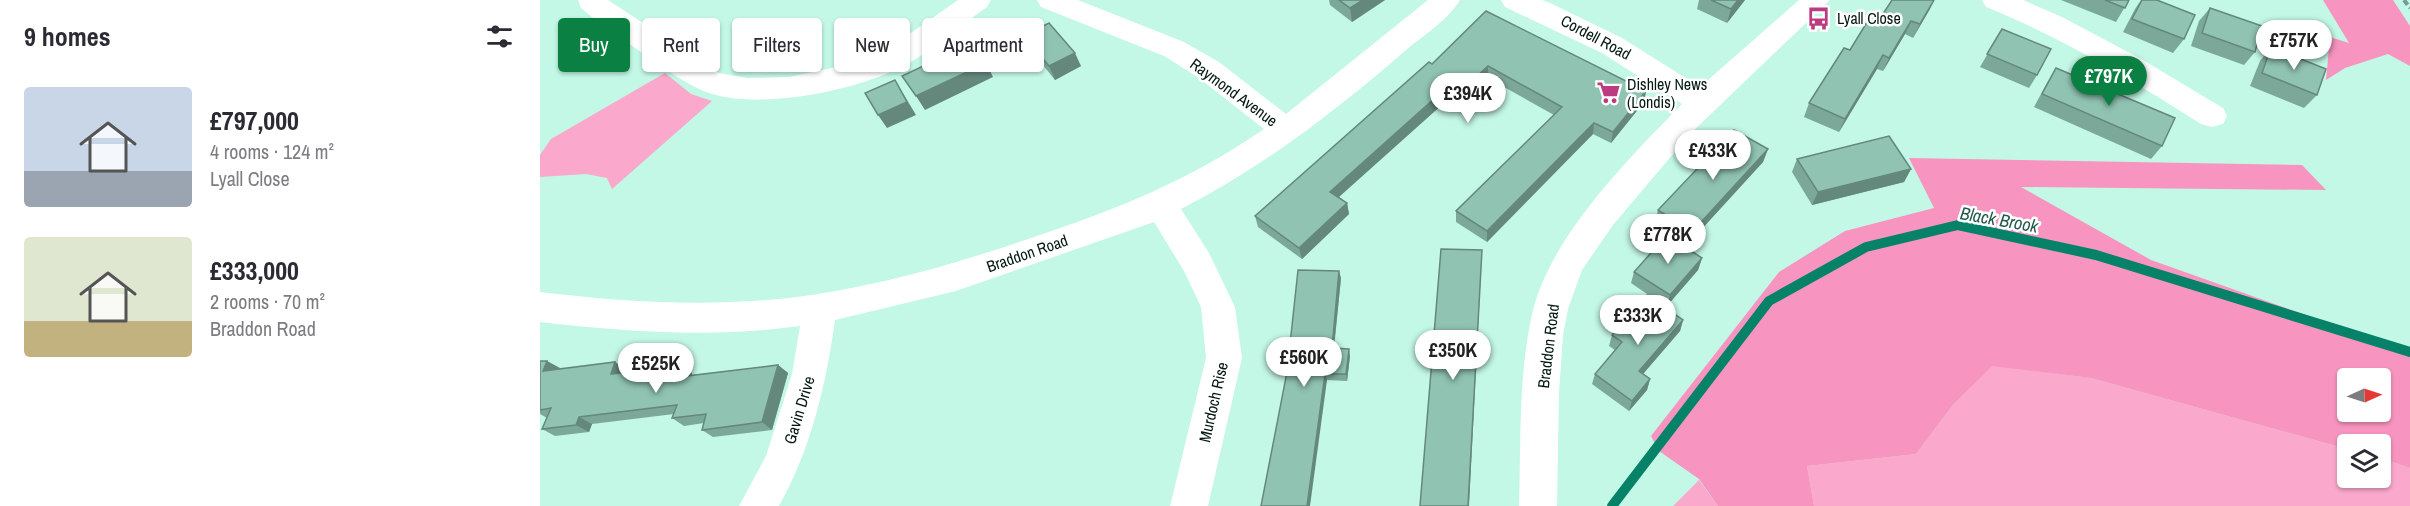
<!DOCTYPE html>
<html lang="en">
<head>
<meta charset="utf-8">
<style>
  :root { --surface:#fff; --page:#f2f2f3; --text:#2b2b33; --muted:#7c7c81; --accent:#0b8043 }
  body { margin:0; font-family:"Archivo Narrow",sans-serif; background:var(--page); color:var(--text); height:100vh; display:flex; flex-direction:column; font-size:22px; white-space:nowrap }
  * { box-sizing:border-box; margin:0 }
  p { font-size:20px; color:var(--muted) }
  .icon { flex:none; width:33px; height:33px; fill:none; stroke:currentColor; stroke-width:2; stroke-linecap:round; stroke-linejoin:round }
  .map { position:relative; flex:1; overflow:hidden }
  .sheet { display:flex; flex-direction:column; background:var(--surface); width:540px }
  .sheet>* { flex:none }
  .banner { position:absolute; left:18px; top:18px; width:570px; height:54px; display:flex; gap:12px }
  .needle { width:39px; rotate:87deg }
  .tools { position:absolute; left:1797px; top:368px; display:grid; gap:12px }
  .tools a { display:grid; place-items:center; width:54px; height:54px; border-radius:6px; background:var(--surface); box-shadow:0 2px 4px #0004; font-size:30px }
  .price { position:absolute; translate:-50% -51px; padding:0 14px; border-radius:21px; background:#fff; color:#222; font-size:20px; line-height:39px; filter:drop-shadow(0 2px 3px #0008) }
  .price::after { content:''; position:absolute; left:50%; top:36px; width:18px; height:14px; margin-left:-9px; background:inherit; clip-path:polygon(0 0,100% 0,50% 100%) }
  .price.active { background:var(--accent); color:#fff }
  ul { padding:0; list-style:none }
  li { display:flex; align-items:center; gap:18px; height:150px; padding:0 24px }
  li span { display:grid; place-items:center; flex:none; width:168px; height:120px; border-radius:6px; color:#555 }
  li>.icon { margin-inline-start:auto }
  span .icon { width:72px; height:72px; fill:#fffc; stroke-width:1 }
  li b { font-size:26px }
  h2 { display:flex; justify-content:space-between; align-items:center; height:72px; padding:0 24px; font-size:26px }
  .tag { padding:0 21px; border-radius:6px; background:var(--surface); box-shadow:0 2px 4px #0004; font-size:21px; line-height:54px }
  .tag.active { background:var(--accent); color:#fff }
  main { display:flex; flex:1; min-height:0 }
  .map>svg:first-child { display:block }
  .green { fill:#faa8cb }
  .forest { fill:#f794c0; fill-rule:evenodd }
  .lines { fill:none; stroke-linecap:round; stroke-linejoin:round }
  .stream { stroke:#058268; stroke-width:10 }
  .path { stroke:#769d91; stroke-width:4; stroke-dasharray:6 3; stroke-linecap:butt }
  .minor { fill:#fff; fill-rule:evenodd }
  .wall { fill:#7ca899 }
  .shaded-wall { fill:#65887d }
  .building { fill:#90c3b2; stroke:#65887d; stroke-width:1.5 }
  .labels { text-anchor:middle; stroke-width:5; stroke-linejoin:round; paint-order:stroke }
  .poi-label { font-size:16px; fill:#051913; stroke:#fff; text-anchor:start }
  .street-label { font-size:16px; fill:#051913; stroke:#fff }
  .water-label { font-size:18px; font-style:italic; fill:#235a4b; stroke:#fff }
</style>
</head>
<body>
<main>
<section class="sheet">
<h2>9 homes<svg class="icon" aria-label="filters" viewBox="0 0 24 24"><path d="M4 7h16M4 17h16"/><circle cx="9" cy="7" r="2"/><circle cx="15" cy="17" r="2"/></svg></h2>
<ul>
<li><span style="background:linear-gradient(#c9d6e8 70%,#9aa5b1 0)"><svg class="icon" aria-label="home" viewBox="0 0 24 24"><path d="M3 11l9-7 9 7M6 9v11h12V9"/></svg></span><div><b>£797,000</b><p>4 rooms · 124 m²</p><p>Lyall Close</p></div></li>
<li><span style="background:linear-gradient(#dfe7d0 70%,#c2b280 0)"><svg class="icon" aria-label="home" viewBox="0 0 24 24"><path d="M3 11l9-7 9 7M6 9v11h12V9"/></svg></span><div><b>£333,000</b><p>2 rooms · 70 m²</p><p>Braddon Road</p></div></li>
</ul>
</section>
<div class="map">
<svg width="1870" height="506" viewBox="0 0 1870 506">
  <rect width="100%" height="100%" fill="#c3f7e6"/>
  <!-- green -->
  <g class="green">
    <path d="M125,73L151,94L172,101L72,189L67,178L46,174L0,177V155L11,139Z"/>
    <path d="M1452,365L1551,378L1807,449L1808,477H1840L1841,458L1870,468V506H1274L1267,466L1376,454L1413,405Z"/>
    <path d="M1159,480L1178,506H1133Z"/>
  </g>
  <!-- forest -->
  <g class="forest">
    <path d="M1783,0H1853L1870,26V66L1848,54L1805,68L1786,80L1790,37L1809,43Z"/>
    <path d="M1369,158L1762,165L1786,190L1481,187L1611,260L1870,352V468L1841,458L1840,444H1808L1807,449L1551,378L1452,366L1413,405L1376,454L1267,466L1274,506H1178L1159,479L1119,451L1111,436L1239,272L1305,231L1394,208ZM1808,378H1840V411H1808Z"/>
  </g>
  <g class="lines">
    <!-- stream -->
    <path class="stream" d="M1072,506L1229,301L1326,247L1418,225L1556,255L1870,352"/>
    <!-- path -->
    <path class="path" d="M1864,0L1870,8"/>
    <!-- minor -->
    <g class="minor">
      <path d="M38,0H68L179,73L207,78L249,77L315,63L345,51L418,0H451L447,7C420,26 394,50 365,65C318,91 211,113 161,90C131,76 100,50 72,32C58,41 45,51 28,46L24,39L28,32L53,18L41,8Z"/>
      <path d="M497,0H538L644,42L679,62L746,114L888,0H920C908,20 884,35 866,50C796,111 723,167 641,209L669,253L695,307L702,358L668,506H630L666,358L661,307L644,271L614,222L416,291L295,320C286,385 271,449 239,506H199L226,456L252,374L260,326C174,338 86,332 0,322V292C83,302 166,307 249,298C332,288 412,265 491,238C578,209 648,181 724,129L659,78L624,56L501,7Z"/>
      <path d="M961,0H1002L1010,3L1082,38L1160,87L1259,0H1290L1150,134L1073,225L1042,270L1028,309L1023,335L1019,393L1017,506H979C981,441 978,373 993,310C1012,235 1089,158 1142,104L1062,53L965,7Z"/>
      <path d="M1442,0H1483L1522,17L1603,60L1683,108L1687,116L1683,124L1672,127L1661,124C1592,80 1523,38 1446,7Z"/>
    </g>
  </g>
  <!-- wall -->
  <g class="wall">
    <path d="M789,0H845L812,22L790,5Z"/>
    <path d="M1159,0H1205L1187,23L1157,9Z"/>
    <path d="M1394,0L1373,38L1365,34L1343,71L1337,69L1299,132L1264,117L1269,103L1341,17Z"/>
    <path d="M1521,0H1589L1576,22Z"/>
    <path d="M1601,0H1617L1644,39L1633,53L1583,32L1595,9Z"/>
    <path d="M1670,8L1715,52L1704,65L1651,46L1659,21Z"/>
    <path d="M946,11L1106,91L1104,102L1071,143L1053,134L947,242L916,222V211L1014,115L948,78L916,108L905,102L799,197L807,203L809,214L762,259L718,227L715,216L892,64Z"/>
    <path d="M1462,29L1497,75L1489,88L1440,67Z"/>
    <path d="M484,36L541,66L515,80L490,49Z"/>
    <path d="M1731,47L1777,95L1764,108L1710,86L1720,61Z"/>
    <path d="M1516,68L1622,146L1611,159L1494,107L1508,81Z"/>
    <path d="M1228,149L1223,162L1148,244L1115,222L1118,210Z"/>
    <path d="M1257,159L1371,169L1364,182L1272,205L1252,172Z"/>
    <path d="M1162,258L1158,270L1126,307L1091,283L1094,272Z"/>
    <path d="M801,278L794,349L810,356L807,381L787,380L721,506Z"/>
    <path d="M1143,320L1140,331L1103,374L1110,379L1107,390L1089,411L1052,384L1055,374L1075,350L1069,346L1072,335Z"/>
    <path d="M0,361H7L20,369L75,362L86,370V372L152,373V375L238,365L248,373L232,430L173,437L162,430L164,423L144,426L132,418L134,414L52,424L49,432L15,436L2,429L7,418L0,414Z"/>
  </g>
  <!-- shaded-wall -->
  <g class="shaded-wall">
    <path d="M823,0H845L812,22L810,8Z"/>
    <path d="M1198,0H1205L1187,23L1191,9Z"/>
    <path d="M1394,0L1390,9L1373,38L1380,24Z"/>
    <path d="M1371,21L1365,34L1343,71L1349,58Z"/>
    <path d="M436,41L453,77L385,110L376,96Z"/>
    <path d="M535,53L541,66L515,80L509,66Z"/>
    <path d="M1343,55L1337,69L1299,132L1305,119Z"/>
    <path d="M948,66V78L916,108L915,97Z"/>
    <path d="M355,80L376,115L347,128L338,115Z"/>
    <path d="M904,90L905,102L792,203L790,192Z"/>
    <path d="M1106,91L1104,102L1071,143L1073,132Z"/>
    <path d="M1054,123L1053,134L947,242V231Z"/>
    <path d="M1228,149L1223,162L1148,244L1152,232Z"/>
    <path d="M1371,169L1364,182L1272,205L1278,192Z"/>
    <path d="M807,203L809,214L762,259L759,248Z"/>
    <path d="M942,250L929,506H928Z"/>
    <path d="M1162,258L1158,270L1126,307L1130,295Z"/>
    <path d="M799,271L801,278L793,355L792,348Z"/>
    <path d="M1143,320L1140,331L1096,382L1099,371Z"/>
    <path d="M809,349L810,356L807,381L806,374Z"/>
    <path d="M7,361L20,368L16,379L3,371Z"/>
    <path d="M75,362L86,370L82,382L71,374Z"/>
    <path d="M238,365L248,373L232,430L222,422Z"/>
    <path d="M142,366L152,373L149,385L138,377Z"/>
    <path d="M785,374L787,380L770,506H767Z"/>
    <path d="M1110,379L1107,390L1089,411L1092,401Z"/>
    <path d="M39,417L52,424L49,432L36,425Z"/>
  </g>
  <!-- building -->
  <g class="building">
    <path d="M799,0H823L810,8Z"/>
    <path d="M1171,0H1198L1191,9Z"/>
    <path d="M1352,0H1394L1380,24L1371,21L1349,58L1343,55L1305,119L1269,103L1304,48L1310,50L1332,14L1341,17Z"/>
    <path d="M1565,0H1589L1585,8Z"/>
    <path d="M1602,0H1617L1655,15L1644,39L1592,19Z"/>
    <path d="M1670,8L1722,26L1715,52L1662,33Z"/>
    <path d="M946,11L1106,91L1073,132L1054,123L947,231L916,211L1022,107L948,66L915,97L904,90L790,192L807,203L759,248L715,216L889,62L892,64Z"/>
    <path d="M509,23L535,53L509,66L484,36Z"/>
    <path d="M1462,29L1511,49L1497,75L1447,54Z"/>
    <path d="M436,41L446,63L376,96L362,76Z"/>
    <path d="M1731,47L1786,69L1777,95L1722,73Z"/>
    <path d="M1516,68L1635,118L1622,146L1502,94Z"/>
    <path d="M355,80L367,102L338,115L325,93Z"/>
    <path d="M1194,130L1228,149L1152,232L1118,210Z"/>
    <path d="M1349,136L1371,169L1278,192L1257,159Z"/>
    <path d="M1127,235L1162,258L1130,295L1094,272Z"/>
    <path d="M901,249L942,250L928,506H880Z"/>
    <path d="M758,270L799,271L792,348L809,349L806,374H785L767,506H721L747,372Z"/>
    <path d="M1107,295L1143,320L1099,371L1110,379L1092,401L1055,374L1082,342L1072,335Z"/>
    <path d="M0,361H7L3,371L75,362L71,374L142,366L138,377L238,365L222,422L162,430L166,414L132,418L137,405L39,417L36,425L2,429L11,408L0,410Z"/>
  </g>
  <!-- icons -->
  <defs>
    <symbol id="bus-bare" viewBox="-9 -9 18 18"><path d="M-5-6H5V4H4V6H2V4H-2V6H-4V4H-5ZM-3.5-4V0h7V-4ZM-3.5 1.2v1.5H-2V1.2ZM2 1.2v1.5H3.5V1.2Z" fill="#bf3b80" stroke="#fff" stroke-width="2.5" paint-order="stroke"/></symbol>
    <symbol id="supermarket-bare" viewBox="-9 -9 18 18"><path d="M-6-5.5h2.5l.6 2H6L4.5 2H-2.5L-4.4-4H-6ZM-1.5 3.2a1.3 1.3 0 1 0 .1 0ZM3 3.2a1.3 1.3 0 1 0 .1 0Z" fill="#bf3b80" stroke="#fff" stroke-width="2.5" paint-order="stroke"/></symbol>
  </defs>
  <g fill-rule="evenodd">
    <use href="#bus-bare" x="1262" y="2" width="33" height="33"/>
    <use href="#supermarket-bare" x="1052" y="76" width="33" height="33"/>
  </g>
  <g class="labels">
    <!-- poi labels -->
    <g class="poi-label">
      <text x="1297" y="24">Lyall Close</text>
      <text x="1087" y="90">Dishley News<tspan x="1087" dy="18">(Londis)</tspan></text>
    </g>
    <!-- street labels -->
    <g class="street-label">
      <text transform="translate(1056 37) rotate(28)" y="6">Cordell Road</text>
      <text transform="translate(694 92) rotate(36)" y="6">Raymond Avenue</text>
      <text transform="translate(487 253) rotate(-19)" y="6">Braddon Road</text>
      <text transform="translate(1008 346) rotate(-83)" y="6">Braddon Road</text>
      <text transform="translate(673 402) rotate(-77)" y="6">Murdoch Rise</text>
      <text transform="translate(259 410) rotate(-73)" y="6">Gavin Drive</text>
    </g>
    <!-- water labels -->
    <g class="water-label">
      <text transform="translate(1459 220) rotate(10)" y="6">Black Brook</text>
    </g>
  </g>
</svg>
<div class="tools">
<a><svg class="needle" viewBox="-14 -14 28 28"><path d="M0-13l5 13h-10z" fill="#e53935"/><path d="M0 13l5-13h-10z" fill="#7c7c81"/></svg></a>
<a><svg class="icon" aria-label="layers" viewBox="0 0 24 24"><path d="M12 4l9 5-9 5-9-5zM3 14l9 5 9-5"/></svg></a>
</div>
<b class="price" style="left:1754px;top:71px">£757K</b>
<b class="price active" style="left:1569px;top:107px">£797K</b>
<b class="price" style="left:928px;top:124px">£394K</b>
<b class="price" style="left:1173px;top:181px">£433K</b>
<b class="price" style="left:1128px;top:265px">£778K</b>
<b class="price" style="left:1098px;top:346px">£333K</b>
<b class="price" style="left:913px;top:381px">£350K</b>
<b class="price" style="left:764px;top:388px">£560K</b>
<b class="price" style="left:116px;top:394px">£525K</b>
<div class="banner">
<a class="tag active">Buy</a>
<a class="tag">Rent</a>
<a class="tag">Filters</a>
<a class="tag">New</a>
<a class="tag">Apartment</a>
</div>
</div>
</main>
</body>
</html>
